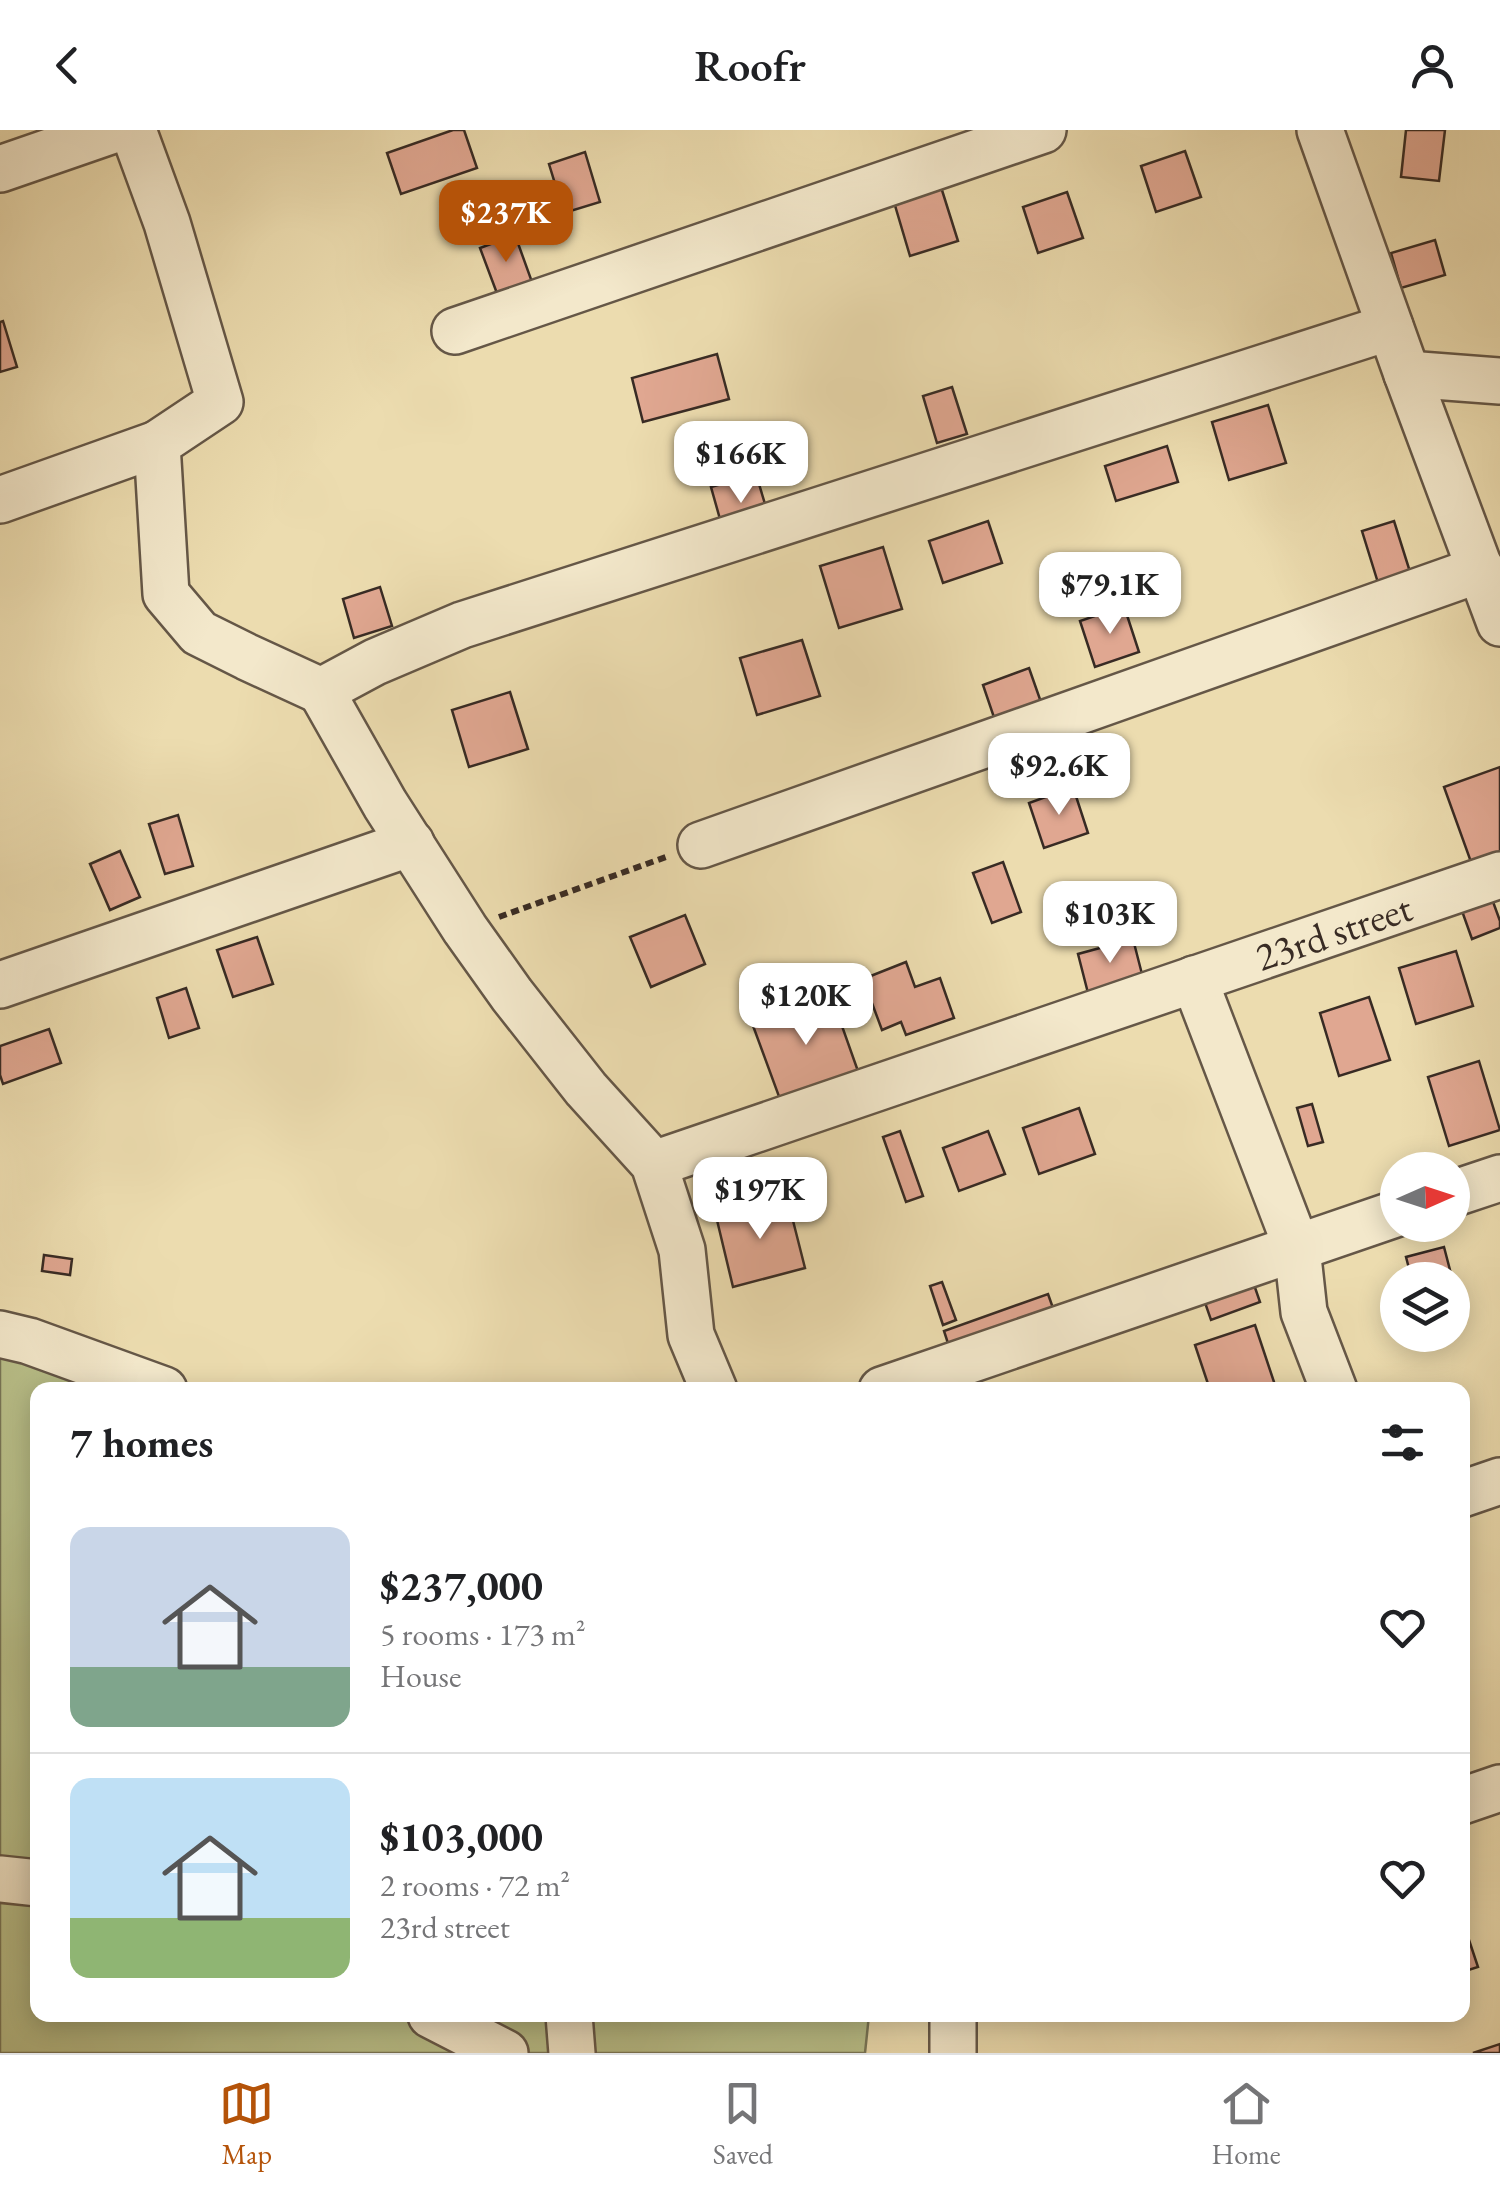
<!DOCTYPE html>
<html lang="en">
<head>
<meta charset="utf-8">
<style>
  :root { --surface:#fff; --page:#f2f2f2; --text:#202124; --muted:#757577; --line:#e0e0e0; --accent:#b45309 }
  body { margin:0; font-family:"EB Garamond",serif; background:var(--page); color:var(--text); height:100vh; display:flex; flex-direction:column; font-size:38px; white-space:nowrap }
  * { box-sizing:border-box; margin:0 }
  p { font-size:32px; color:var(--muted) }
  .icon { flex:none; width:55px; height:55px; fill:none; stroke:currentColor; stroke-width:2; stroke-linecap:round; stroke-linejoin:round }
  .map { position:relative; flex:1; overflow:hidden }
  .sheet { position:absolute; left:30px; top:1252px; width:1440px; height:640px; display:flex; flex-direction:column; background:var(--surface); border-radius:20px; box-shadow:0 5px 25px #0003 }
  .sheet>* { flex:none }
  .needle { width:65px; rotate:87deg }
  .buttons { position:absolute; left:1380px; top:1022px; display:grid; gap:20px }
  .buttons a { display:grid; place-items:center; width:90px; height:90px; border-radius:50%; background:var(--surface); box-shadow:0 5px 25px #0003; font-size:50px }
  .price { position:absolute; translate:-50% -85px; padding:0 22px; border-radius:20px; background:#fff; color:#222; font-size:32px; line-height:65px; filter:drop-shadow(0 2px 5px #0008) }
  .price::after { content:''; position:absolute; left:50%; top:60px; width:30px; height:22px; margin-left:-15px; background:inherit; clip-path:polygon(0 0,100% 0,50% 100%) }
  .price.on { background:var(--accent); color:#fff }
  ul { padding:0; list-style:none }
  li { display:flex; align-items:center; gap:30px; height:250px; padding:0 40px }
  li+li { border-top:2px solid var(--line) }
  li span { display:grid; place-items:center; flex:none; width:280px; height:200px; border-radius:20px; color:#555 }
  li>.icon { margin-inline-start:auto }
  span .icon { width:120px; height:120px; fill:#fffc; stroke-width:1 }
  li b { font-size:42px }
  h2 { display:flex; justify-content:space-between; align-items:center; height:120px; padding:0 40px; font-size:42px }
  header { display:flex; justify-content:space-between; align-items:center; height:130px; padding:0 40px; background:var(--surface); font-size:45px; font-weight:600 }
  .tab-bar { display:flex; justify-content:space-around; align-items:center; height:140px; border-top:2px solid var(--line); background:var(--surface); font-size:28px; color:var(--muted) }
  .tab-bar a { display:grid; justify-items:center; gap:5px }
  .tab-bar .on { color:var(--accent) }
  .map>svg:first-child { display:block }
  .green { fill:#b9c08a; stroke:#787657; stroke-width:2.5 }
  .building { fill:#e0a791; stroke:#382b24; stroke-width:2.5 }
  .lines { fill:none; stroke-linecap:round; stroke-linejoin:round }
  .minor-casing { stroke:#655747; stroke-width:50 }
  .path { stroke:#382b24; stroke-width:6; stroke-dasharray:8 5; stroke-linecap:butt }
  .minor { stroke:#f3e8cb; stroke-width:45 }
  .labels { text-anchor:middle; stroke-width:10; stroke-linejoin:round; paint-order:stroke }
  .street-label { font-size:40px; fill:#382b24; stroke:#f3e8cb }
</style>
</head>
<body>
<header><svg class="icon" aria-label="back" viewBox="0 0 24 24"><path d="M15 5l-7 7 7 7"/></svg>Roofr<svg class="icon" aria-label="person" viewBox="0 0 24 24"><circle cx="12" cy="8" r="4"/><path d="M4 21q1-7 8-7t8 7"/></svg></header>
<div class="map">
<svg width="1500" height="1923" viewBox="0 0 1500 1923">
  <rect width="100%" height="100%" fill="#ecdcaf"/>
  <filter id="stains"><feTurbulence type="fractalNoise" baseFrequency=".002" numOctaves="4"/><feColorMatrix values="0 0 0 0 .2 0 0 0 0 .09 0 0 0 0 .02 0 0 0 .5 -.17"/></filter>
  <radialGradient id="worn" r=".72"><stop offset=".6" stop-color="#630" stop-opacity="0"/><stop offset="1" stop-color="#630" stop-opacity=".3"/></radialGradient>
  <!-- green -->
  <path class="green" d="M0,1228L27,1232L129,1260H38V1885H869L865,1923H0Z"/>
  <!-- building -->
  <g class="building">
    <path d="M453,0H464L477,38L401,64L387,23Z"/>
    <path d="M1406,0H1445L1439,51L1401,47Z"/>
    <path d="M1185,21L1201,67L1156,82L1141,36Z"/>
    <path d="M585,22L600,72L564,83L549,34Z"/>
    <path d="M941,57L958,111L910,126L894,72Z"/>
    <path d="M1067,62L1083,108L1038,123L1023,77Z"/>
    <path d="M515,105L532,152L498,166L480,118Z"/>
    <path d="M1435,110L1445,145L1401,158L1391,123Z"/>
    <path d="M3,191L17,237L0,242V192Z"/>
    <path d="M717,224L729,269L643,292L632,248Z"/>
    <path d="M952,257L967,304L937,313L923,266Z"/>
    <path d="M1268,275L1286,333L1229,350L1212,292Z"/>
    <path d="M1167,316L1178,352L1116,371L1105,336Z"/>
    <path d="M756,344L771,394L725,407L711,357Z"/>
    <path d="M988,391L1002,433L943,453L929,411Z"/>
    <path d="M1394,391L1411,445L1379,456L1362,401Z"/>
    <path d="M883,417L902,479L839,498L820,436Z"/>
    <path d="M380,457L392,496L354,508L343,469Z"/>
    <path d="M1124,476L1139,522L1095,537L1080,491Z"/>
    <path d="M802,510L820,566L757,585L740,528Z"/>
    <path d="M1029,538L1049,595L1002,611L983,555Z"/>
    <path d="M510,562L528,619L469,637L452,580Z"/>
    <path d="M1500,637V722L1471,732L1444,657Z"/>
    <path d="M1073,657L1088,703L1044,718L1029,673Z"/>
    <path d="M178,685L193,736L165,744L149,694Z"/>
    <path d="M120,721L140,767L110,780L90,734Z"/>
    <path d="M1003,732L1021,782L992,793L973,743Z"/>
    <path d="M1492,769L1500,791V798L1472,809L1462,781Z"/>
    <path d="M685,785L705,834L651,857L630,807Z"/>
    <path d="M257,807L273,854L233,867L217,820Z"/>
    <path d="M1133,809L1143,848L1088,863L1078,824Z"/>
    <path d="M1456,821L1473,876L1416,894L1399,838Z"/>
    <path d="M906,832L915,857L940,848L954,888L906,905L901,892L882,900L863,849Z"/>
    <path d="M186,858L199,898L169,908L157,868Z"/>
    <path d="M831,865L859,944L781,972L752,893Z"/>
    <path d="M1369,867L1390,930L1339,946L1320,883Z"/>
    <path d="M49,899L61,933L3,954L0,945V916Z"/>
    <path d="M1479,931L1500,1000L1449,1016L1428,947Z"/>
    <path d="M1312,974L1323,1012L1308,1016L1297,978Z"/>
    <path d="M1079,978L1095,1024L1039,1044L1023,998Z"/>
    <path d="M900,1001L923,1066L906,1072L883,1007Z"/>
    <path d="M988,1001L1005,1044L959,1061L943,1018Z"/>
    <path d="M787,1067L805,1138L733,1157L716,1086Z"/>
    <path d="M1444,1117L1456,1163L1452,1164V1150H1412L1406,1127Z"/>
    <path d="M44,1125L72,1129L70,1145L42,1141Z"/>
    <path d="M1251,1146L1260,1172L1211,1190L1202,1164Z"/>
    <path d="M942,1152L956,1190L943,1195L930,1156Z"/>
    <path d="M1048,1164L1059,1195L954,1232L944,1201Z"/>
    <path d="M1255,1195L1276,1258L1270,1260H1210L1195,1215Z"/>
    <path d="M1468,1807L1478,1837L1462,1842V1809Z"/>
    <path d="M1500,1914V1923H1473Z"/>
  </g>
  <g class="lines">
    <defs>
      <g id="minor">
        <path d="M133,0L167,93L220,272L157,314L166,464L199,503L247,527L321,561L375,532L462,495L1390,197"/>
        <path d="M1320,0L1407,244L1500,493"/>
        <path d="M0,39L113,0"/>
        <path d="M455,201L1043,0"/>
        <path d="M1407,244L1500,251"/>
        <path d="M0,370L157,314"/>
        <path d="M321,561L385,674L465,799L512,865L586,959L654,1034L682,1120L691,1205L714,1260"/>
        <path d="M701,715L1481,439"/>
        <path d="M1194,849L1297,1118L1304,1182L1334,1260"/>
        <path d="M0,855L411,713"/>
        <path id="s1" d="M654,1034L1500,745"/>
        <path d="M1452,1064L1500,1048"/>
        <path d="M0,1204L29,1211L164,1260"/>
        <path d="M882,1260L1398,1083"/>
        <path d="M1462,1364L1500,1351"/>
        <path d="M1462,1671L1500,1658"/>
        <path d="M0,1749L38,1753"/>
        <path d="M431,1885L505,1923"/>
        <path d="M569,1885L572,1923"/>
        <path d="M953,1885V1923"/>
      </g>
    </defs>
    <!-- minor casing -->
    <use href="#minor" class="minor-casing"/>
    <!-- path -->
    <path class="path" d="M499,787L666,727"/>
    <!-- minor -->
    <use href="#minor" class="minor"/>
  </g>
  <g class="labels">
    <!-- street labels -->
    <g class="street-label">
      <text dy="14" stroke="none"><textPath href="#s1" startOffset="718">23rd street</textPath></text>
    </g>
  </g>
  <rect width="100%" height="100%" filter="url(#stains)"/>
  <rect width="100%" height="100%" fill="url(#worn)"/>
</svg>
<div class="buttons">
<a><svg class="needle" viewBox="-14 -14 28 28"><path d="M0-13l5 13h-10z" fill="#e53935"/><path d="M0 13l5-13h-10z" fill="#757577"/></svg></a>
<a><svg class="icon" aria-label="layers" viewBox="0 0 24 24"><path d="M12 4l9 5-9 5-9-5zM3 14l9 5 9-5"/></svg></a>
</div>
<b class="price on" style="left:506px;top:135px">$237K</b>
<b class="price" style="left:741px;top:376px">$166K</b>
<b class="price" style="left:1110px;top:507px">$79.1K</b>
<b class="price" style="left:1059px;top:688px">$92.6K</b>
<b class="price" style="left:1110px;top:836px">$103K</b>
<b class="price" style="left:806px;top:918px">$120K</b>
<b class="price" style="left:760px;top:1112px">$197K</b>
<section class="sheet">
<h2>7 homes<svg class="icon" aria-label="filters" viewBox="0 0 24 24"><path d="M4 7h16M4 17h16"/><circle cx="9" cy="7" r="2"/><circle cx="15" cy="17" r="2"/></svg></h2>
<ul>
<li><span style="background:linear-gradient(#c9d6e8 70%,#7fa58c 0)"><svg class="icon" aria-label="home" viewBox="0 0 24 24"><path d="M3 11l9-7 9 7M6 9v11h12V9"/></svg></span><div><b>$237,000</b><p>5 rooms · 173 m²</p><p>House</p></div><svg class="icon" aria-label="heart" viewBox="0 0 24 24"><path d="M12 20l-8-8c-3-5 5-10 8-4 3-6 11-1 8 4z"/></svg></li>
<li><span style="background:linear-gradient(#bfe0f5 70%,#8fb573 0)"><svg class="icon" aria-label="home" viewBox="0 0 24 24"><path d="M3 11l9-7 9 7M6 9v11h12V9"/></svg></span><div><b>$103,000</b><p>2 rooms · 72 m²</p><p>23rd street</p></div><svg class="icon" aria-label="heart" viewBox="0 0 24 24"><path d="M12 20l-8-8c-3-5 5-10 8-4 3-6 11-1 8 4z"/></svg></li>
</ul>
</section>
</div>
<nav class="tab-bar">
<a class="on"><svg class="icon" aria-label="map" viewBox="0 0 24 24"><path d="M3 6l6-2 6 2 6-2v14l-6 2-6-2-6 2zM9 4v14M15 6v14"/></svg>Map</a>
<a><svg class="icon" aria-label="saved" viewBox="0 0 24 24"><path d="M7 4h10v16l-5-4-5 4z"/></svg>Saved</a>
<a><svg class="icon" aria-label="home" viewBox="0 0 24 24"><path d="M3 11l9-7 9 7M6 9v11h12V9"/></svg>Home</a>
</nav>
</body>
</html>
